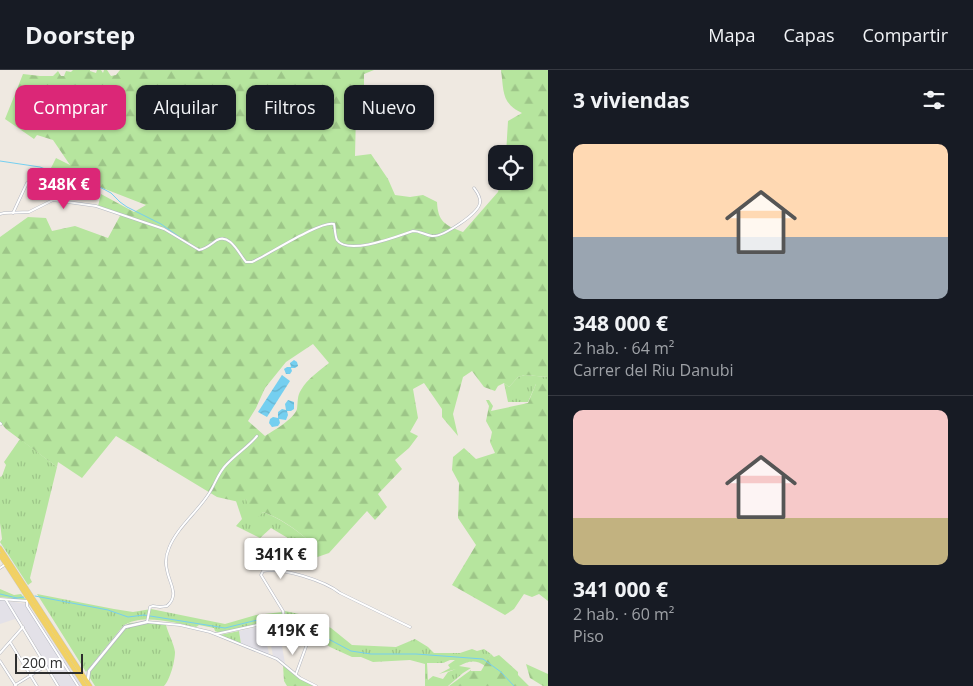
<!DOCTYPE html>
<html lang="es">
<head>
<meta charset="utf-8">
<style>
  :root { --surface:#171b24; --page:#20242c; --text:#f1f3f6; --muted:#9ea1a6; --line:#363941; --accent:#db2777 }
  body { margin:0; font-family:"Open Sans",sans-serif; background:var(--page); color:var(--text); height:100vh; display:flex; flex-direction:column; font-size:19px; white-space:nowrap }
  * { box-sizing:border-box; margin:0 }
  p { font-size:16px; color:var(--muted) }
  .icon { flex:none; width:28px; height:28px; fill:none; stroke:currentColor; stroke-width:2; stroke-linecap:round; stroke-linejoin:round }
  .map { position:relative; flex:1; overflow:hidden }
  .sheet { display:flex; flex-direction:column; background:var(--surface); width:425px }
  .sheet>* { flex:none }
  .top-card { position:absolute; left:15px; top:15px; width:458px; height:45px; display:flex; gap:10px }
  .buttons { position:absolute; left:488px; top:75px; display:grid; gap:10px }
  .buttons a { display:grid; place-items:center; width:45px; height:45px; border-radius:10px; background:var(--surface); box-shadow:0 1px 4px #0004; font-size:25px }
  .scale { position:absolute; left:15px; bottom:12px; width:68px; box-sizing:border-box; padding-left:5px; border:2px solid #2e2e2e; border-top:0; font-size:14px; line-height:18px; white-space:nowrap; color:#2e2e2e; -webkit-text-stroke:4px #fff; paint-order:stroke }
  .price { position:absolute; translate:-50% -42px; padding:0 11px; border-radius:5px; background:#fff; color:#222; font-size:16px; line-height:32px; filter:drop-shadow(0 1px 2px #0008) }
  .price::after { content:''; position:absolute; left:50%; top:30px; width:15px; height:11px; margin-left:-8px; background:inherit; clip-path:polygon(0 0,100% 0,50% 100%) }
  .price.on { background:var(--accent); color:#fff }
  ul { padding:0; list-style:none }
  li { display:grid; align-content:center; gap:10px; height:265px; padding:0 25px }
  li+li { border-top:1px solid var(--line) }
  li span { display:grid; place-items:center; height:155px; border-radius:10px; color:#555 }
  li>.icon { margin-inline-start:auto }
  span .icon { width:90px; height:90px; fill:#fffc; stroke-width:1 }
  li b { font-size:21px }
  h2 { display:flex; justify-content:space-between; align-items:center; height:60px; padding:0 25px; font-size:21px }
  .chip { padding:0 18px; border-radius:10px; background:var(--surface); box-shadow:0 1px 4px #0004; font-size:18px; line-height:45px }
  .chip.on { background:var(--accent); color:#fff }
  header { display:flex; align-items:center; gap:30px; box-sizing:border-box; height:70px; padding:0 25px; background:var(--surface); border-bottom:1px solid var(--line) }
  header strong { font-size:24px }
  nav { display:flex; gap:28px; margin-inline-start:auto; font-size:18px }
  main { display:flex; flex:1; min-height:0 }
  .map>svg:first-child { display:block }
  .industrial { fill:#e3e1e8 }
  .grass { fill:url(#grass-tufts); fill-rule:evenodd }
  .forest { fill:url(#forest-firs); fill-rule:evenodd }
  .water { fill:url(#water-waves) }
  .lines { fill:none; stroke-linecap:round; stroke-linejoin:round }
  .stream { stroke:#75cff0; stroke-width:1 }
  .minor-casing { stroke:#b4b7c1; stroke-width:3 }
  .tertiary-casing { stroke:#b4b7c1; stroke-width:4 }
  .primary-casing { stroke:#c9c9c9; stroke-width:5 }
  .minor { stroke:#fff; stroke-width:2 }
  .tertiary { stroke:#fff; stroke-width:2.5 }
  .primary { stroke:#f2d163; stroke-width:4 }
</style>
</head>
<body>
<header>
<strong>Doorstep</strong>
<nav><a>Mapa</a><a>Capas</a><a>Compartir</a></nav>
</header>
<main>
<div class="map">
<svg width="548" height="616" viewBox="0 0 548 616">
  <defs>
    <pattern id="grass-tufts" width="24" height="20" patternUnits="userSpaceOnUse" patternTransform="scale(1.25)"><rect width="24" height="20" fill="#b6e59e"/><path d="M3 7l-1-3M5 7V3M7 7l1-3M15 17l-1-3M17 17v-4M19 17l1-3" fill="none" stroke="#9dc588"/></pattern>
    <pattern id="forest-firs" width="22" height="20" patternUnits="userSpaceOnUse" patternTransform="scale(1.25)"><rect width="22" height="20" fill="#b6e59e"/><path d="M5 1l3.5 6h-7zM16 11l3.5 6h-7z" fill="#9dc588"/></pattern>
    <pattern id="water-waves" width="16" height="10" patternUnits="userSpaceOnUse" patternTransform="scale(1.25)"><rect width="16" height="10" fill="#75cff0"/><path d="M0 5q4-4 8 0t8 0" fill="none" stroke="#66b2ce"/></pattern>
  </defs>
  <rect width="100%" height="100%" fill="#efe9e1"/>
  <!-- industrial -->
  <g class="industrial">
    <path d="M0,530L27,534L82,616H59L21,551L18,552L15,549L0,554Z"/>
    <path d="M275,553L279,565H280L285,593L273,586L268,558V555Z"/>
    <path d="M262,556L269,583L267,585L241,574L239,561Z"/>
  </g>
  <!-- grass -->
  <g class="grass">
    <path d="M525,305L548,307V314H536L528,332H508L504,313L509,317L518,307Z"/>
    <path d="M20,369L57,397L30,508L32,512L28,515L0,472L2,469L0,453V407L2,406L6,395L4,392Z"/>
    <path d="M246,429L256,448L263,442C279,448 294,458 307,469L303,477L271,458L260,468L236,456L242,449L236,431Z"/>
    <path d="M0,519L14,525L21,524L26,530L0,527Z"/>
    <path d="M37,524L114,539L133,542L151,539L225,554L256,545L282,542L283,549L220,563L215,561L214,558L199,555L196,557C175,553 141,543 123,556L86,602Z"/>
    <path d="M285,541L299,544L331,558L352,575L396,577L415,569L428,577L434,583H460L472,579L477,581L484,579L491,584L485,596C476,589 468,591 459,596L471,598L463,603L448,616H425V594L410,590L373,592L361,587H352L330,577L308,560L305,562L280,552L286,550ZM450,590H455L448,595L450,598L439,604L456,599L448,602L443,609L433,606L428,610L427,593H443Z"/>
    <path d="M149,552L166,555C168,563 174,574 175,582C175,591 170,610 164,616H95L88,605L125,556L129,553Z"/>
    <path d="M239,561L241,574L220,565Z"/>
  </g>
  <!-- forest -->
  <g class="forest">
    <path d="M73,0H90V1L96,3L97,0H101L103,3L104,0H107L111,6L116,5L120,0H374L364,4V24L356,43L355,86L371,84L388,109L395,125L410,127L423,125L437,132C438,152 445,155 463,162L498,122L501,111H524V84H506L508,51L522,43C501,33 504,21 501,0H548V307L525,305L518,307L509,317L504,313L498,316L495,321L484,317L472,301L463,307L453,344L458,366L442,347V339L424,313L413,319L418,348L410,362L418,366L409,378L395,390L402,399L378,424L387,437L375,450L367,441L329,483L306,491L299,488L307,469C294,458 280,448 263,442L256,449L249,440L246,429L239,432L217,427L116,366L82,408L58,392L57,397L6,359L0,352V167L28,147L46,148L52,161L75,156L108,168L121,144L98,136L101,124L134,142L146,135L51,98L56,88L70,95L53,70L37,65L34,69L5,49L23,4L40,6H53L58,1L61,6H64L66,1L71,2ZM66,18L90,25L72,53L60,49L69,31L60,28ZM313,274L329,293C319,301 307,309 301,320C297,326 298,332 297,339C294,349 273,361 265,366L248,351L256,338L265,318L286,292Z"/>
    <path d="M536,314H548V531L539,524L532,527L524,524L514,539L505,545L452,515L476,475L458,448L459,413L452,400L453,387L464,378L476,389L495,383L490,372L492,362L486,351L489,336L486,330H489L493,336L491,341L528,333Z"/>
    <path d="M491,584L494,587L499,585L518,602V605L529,616H449L471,600V601H481Z"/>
    <path d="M526,594L548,604V616H543L530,608Z"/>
    <path d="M283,595L299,608L313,616H287L284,611Z"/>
  </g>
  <!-- water -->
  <g class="water">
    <path d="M294,290L297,292L298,296L295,298H291L292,301L290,304H286L284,299L287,297H291L290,293Z"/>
    <path d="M282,305L290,311L267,347L258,342Z"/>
    <path d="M288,330L294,332V339L291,341H287L288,345L286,350L279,349L280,353L278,356L272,357L269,353L270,349L273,347L278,348V342L282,339L286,340L285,334Z"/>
  </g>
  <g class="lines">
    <!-- stream -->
    <g class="stream">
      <path d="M0,91L40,97L65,107L94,114L111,123L120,132L127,137L161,154L181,168"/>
      <path d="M0,524L17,528"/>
      <path d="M35,526L108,540L128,547L144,545L225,558L253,551L282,546"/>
      <path d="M11,529L24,527"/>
      <path d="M285,546L351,581L371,584H416L483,589L501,602L514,616"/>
    </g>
    <defs>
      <g id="minor">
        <path d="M13,143L27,113L39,112L76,124"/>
        <path d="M0,144L4,143L29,142L53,130L96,136L164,159L199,180C206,179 211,174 217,170C230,163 239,184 246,192H252C268,185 321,150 334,154C335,159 335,166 337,170C348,186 398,166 413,161C420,161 425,165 432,166C443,167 478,144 480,133C481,127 477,122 474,118"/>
        <path d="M0,353L1,354"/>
        <path d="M257,366C248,377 236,384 226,395C218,403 215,415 208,425C197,442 176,459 169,478C166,485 165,493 167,500C169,513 180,525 167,536L160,537L153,536L150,537L147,552L180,555L210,562L277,589L300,608L316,616"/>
        <path d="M0,498L6,494"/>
        <path d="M0,529L27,531"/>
        <path d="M6,530L58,616"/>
        <path d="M29,530L27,531V536L78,616"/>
        <path d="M216,564L284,549L283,541L261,505L263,501C282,497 325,511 340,523L410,557"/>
        <path d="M10,572L37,616"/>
        <path d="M0,583L23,557"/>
        <path d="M0,591L16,616"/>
        <path d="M296,604L307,574"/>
        <path d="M15,615L46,596"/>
      </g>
      <path id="tertiary" d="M88,609L89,601L125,557L147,552"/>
      <g id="primary">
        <path d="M0,478L90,616"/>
        <path d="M0,485L85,616"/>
      </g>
    </defs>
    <!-- minor casing -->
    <use href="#minor" class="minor-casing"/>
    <!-- tertiary casing -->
    <use href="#tertiary" class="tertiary-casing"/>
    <!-- primary casing -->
    <use href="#primary" class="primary-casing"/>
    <!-- minor -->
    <use href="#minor" class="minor"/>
    <!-- tertiary -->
    <use href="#tertiary" class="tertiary"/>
    <!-- primary -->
    <use href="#primary" class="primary"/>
  </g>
</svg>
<div class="buttons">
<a><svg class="icon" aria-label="locate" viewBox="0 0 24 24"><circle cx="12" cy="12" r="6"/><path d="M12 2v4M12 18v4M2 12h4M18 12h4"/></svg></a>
</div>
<div class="scale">200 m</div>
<b class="price on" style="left:64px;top:140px">348K €</b>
<b class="price" style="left:281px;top:510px">341K €</b>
<b class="price" style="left:293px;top:586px">419K €</b>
<div class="top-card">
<a class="chip on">Comprar</a>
<a class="chip">Alquilar</a>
<a class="chip">Filtros</a>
<a class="chip">Nuevo</a>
</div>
</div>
<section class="sheet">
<h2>3 viviendas<svg class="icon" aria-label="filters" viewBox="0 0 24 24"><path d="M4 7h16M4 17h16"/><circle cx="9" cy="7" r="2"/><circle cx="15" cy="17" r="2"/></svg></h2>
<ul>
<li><span style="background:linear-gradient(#ffd9b3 60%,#9aa5b1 0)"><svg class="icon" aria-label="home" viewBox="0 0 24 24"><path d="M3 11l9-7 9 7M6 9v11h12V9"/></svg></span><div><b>348 000 €</b><p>2 hab. · 64 m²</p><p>Carrer del Riu Danubi</p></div></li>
<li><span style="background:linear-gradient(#f6c9c9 70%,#c2b280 0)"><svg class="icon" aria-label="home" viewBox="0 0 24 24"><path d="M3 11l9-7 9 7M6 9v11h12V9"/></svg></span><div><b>341 000 €</b><p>2 hab. · 60 m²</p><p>Piso</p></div></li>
</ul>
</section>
</main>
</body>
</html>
